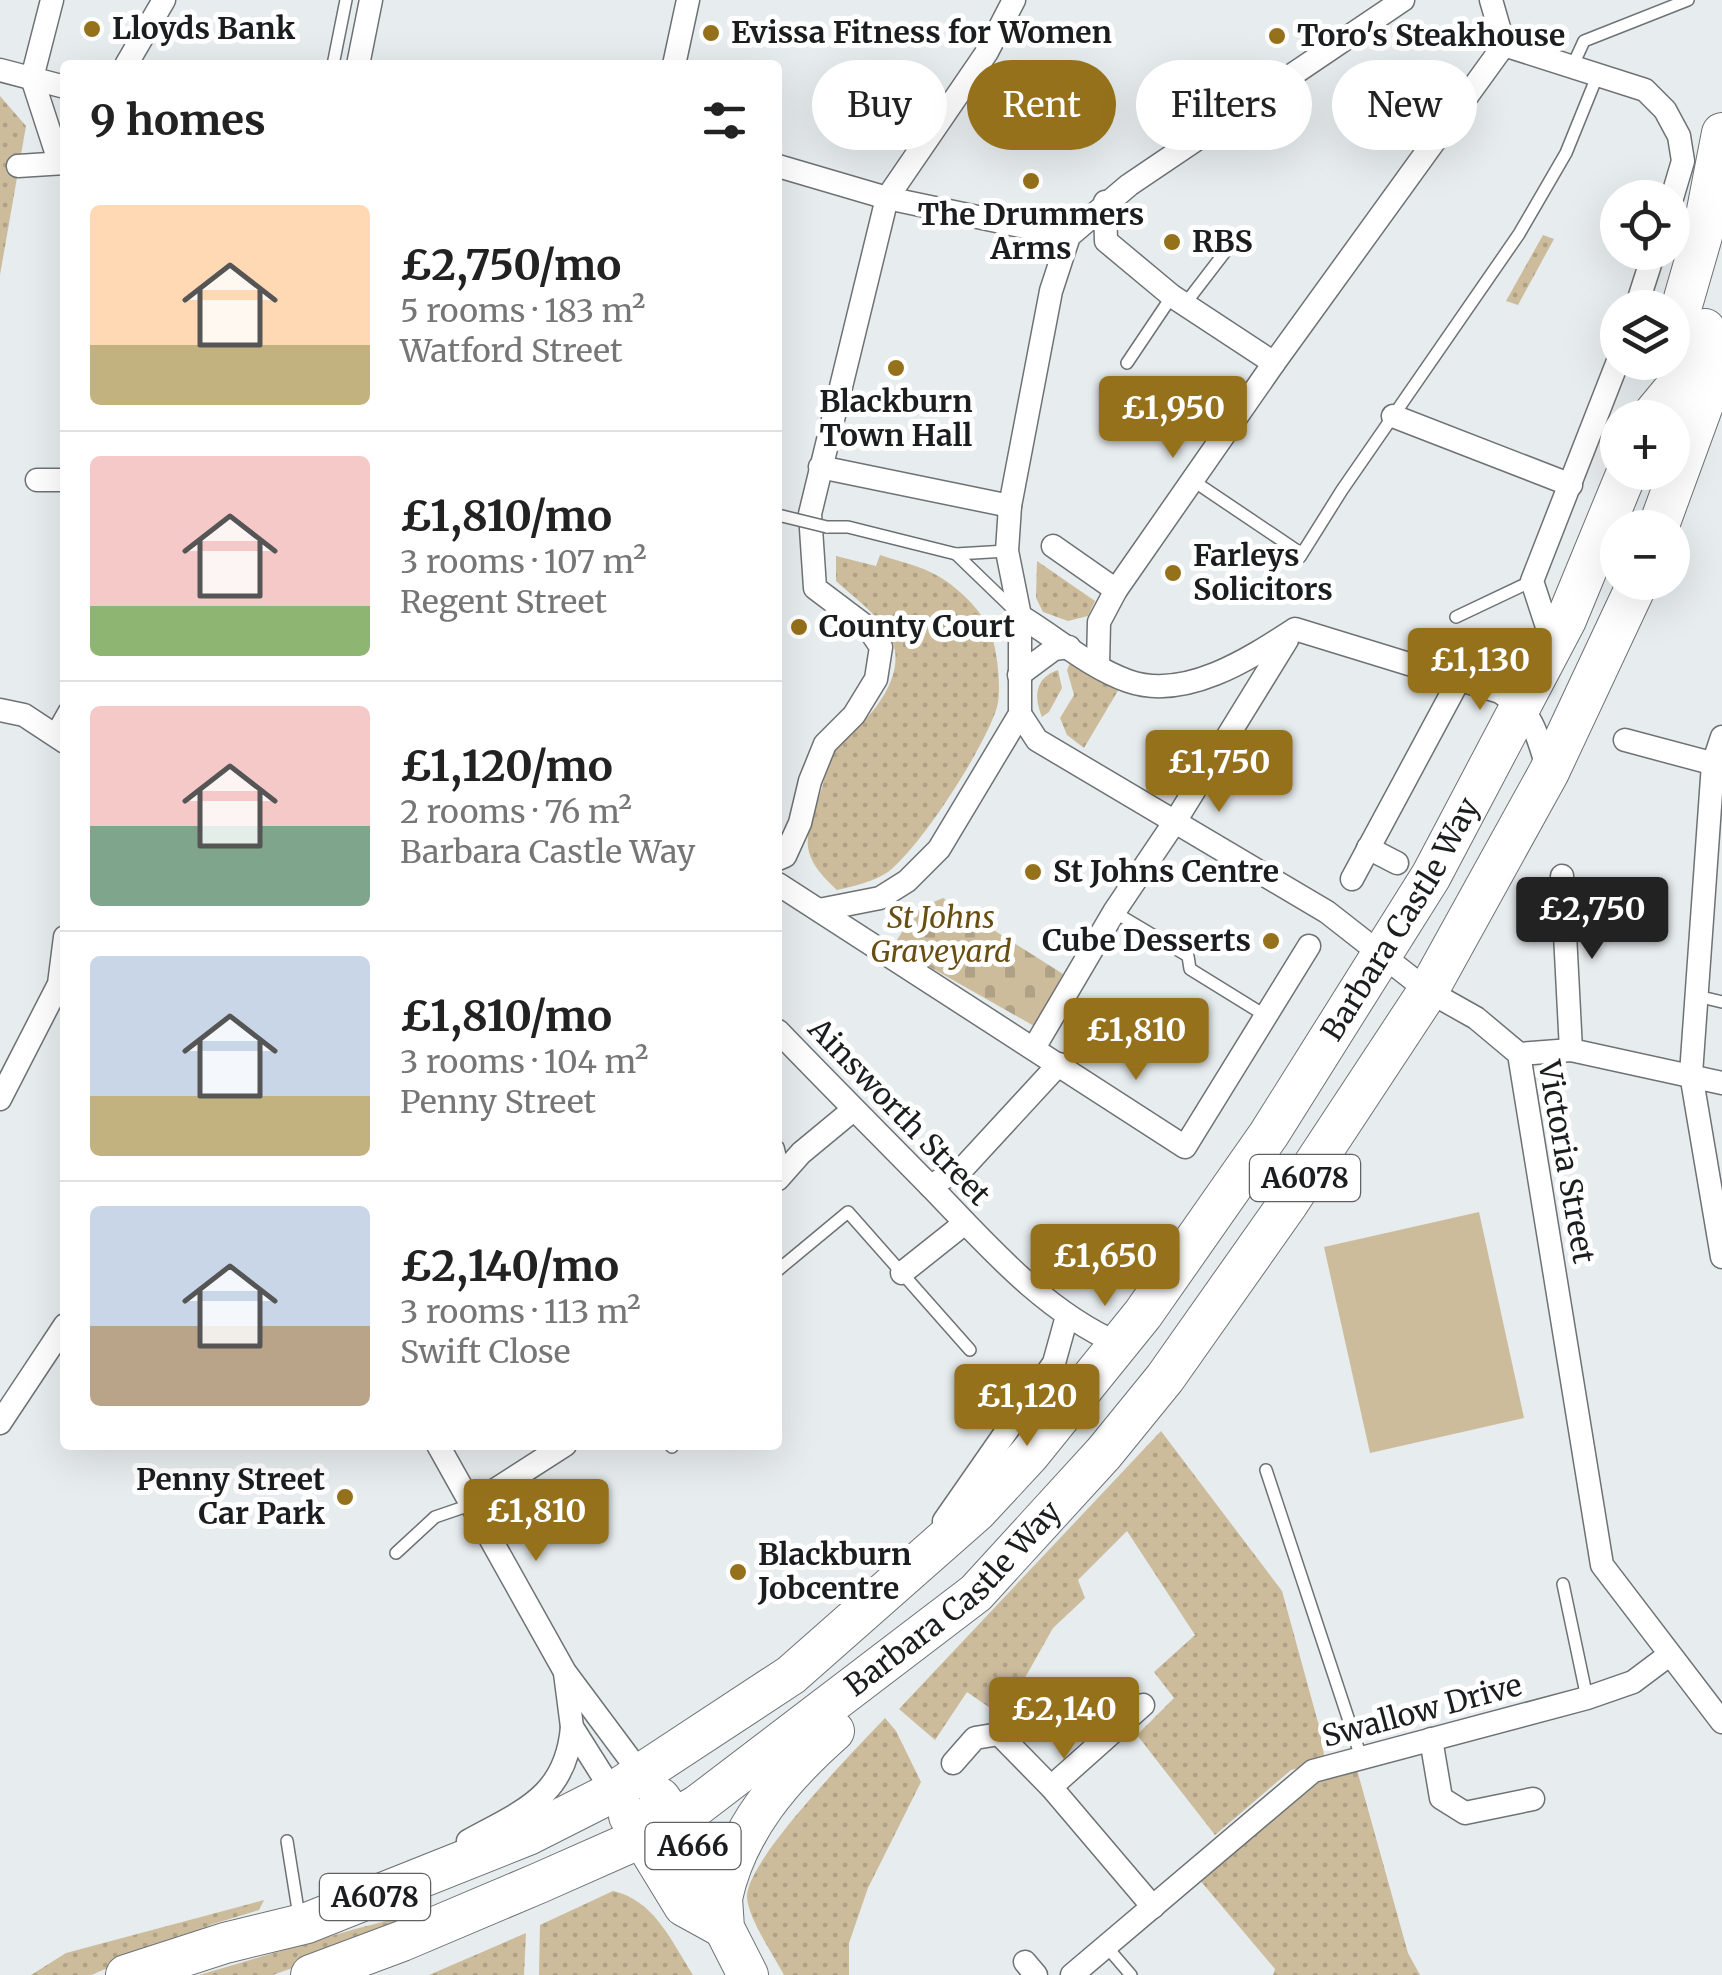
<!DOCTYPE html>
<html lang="en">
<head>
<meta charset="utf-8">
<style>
  :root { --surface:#fff; --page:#f2f2f2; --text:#222; --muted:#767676; --line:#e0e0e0; --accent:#96711b }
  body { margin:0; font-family:Merriweather,serif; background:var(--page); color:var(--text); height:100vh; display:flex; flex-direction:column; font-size:38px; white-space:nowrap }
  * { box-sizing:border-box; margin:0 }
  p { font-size:32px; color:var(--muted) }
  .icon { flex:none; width:55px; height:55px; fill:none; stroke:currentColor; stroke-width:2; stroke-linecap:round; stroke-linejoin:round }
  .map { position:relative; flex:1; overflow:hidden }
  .sheet { position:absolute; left:60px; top:60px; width:722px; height:1390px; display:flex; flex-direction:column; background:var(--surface); border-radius:10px; box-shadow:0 10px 40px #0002 }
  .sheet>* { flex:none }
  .hud { position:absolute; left:812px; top:60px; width:758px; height:90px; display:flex; gap:20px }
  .fabs { position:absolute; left:1600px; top:180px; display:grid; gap:20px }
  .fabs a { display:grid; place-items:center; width:90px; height:90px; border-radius:50%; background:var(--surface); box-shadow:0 10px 40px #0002; font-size:50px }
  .price { position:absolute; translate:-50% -85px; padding:0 22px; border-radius:10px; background:var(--accent); color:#fff; font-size:32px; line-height:65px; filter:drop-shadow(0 2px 5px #0008) }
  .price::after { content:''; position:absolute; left:50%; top:60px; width:30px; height:22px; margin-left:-15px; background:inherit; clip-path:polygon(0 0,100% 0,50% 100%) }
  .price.current { background:#222; color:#fff }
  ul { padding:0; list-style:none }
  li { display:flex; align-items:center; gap:30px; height:250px; padding:0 30px }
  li+li { border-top:2px solid var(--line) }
  li span { display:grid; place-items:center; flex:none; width:280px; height:200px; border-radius:10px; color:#555 }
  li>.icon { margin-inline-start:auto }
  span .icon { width:120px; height:120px; fill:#fffc; stroke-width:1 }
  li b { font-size:42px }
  h2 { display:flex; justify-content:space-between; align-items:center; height:120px; padding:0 30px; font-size:42px }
  .pill { padding:0 35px; border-radius:45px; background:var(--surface); box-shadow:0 10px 40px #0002; font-size:35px; line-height:90px }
  .pill.current { background:var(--accent); color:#fff }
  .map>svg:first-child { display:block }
  .grass { fill:url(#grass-dots) }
  .cemetery { fill:url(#cemetery-stones) }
  .garden { fill:#ccbc9c }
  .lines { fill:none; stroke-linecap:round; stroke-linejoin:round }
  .lane-casing { stroke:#6e7274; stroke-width:14 }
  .street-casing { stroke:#6e7274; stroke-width:25 }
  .highway-casing { stroke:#6e7274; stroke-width:42 }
  .lane { stroke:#fff; stroke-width:11 }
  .street { stroke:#fff; stroke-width:22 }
  .highway { stroke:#fff; stroke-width:40 }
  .lane-bridge-casing { stroke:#6e7274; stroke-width:14; stroke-linecap:butt }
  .lane-bridge { stroke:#fff; stroke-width:11 }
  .poi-dot { fill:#96711b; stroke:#fff; stroke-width:4 }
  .labels { text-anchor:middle; stroke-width:10; stroke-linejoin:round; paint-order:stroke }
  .shield { fill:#fff; stroke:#5f6162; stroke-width:2.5 }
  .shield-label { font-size:28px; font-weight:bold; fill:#1b1d1e }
  .poi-label { font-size:30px; font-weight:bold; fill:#1b1d1e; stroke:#fff; text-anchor:start }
  .park-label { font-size:30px; font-style:italic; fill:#684e13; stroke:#fff }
  .street-label { font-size:30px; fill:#1b1d1e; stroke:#fff }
</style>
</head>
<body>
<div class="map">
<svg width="1722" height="1975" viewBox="0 0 1722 1975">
  <defs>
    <pattern id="grass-dots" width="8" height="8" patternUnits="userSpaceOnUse" patternTransform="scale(2.5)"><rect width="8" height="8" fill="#ccbc9c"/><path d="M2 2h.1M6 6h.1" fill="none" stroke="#afa186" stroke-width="1.8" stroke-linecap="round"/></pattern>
    <pattern id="cemetery-stones" width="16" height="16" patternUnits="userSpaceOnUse" patternTransform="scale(2.5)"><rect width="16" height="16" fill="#ccbc9c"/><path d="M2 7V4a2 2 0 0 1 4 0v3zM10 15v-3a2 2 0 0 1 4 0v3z" fill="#afa186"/></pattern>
  </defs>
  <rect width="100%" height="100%" fill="#e7ecee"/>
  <!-- grass -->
  <g class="grass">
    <path d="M0,96L26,126L0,275Z"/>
    <path d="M1543,235L1554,239L1518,305L1506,301Z"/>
    <path d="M880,555C898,561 921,566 938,576C956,586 983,611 990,631C997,647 1002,690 997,707C985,747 921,847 888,872C873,882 854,886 837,890C795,852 806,837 822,788C825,777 827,761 833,751C839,741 853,732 861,724C881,704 903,672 893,643C885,619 854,598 836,581V556L876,566Z"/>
    <path d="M1037,561L1095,601L1088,616L1068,621L1043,612L1036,598Z"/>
    <path d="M1070,663L1119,689L1084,748L1067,735L1060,718L1074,695L1067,670Z"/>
    <path d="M1058,670L1062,688L1049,712L1042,717C1034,698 1034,678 1058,670Z"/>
    <path d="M1161,1431L1282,1591L1319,1726L1325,1761L1291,1770L1215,1835L1137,1735L1174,1698L1154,1672L1195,1635L1127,1531L1078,1580L1085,1598L1053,1628L1003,1717L967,1692L935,1740L899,1709Z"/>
    <path d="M885,1718L896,1731L921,1782L868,1888L849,1943V1975H784C774,1956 748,1918 747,1897C746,1860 856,1749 885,1718Z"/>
    <path d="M1354,1759L1408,1953L1420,1975H1273L1275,1969L1193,1872L1313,1771Z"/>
    <path d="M613,1891C654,1900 672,1942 693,1975H539L540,1925Z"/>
    <path d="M264,1900L259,1910L213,1924L91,1975H31L66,1953Z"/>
    <path d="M430,1910V1918L273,1975H199L355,1929Z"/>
    <path d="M526,1933L524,1975H429Z"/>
  </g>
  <!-- cemetery -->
  <path class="cemetery" d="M943,898L1063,974L1034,1026L893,946L917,909Z"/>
  <!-- garden -->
  <path class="garden" d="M1479,1212L1524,1418L1370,1453L1324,1247Z"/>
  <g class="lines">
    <defs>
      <g id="lane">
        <path d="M333,65L346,0"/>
        <path d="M1572,67L1584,41L1688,0"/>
        <path d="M1185,304L1238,235"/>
        <path d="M1127,363L1172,296"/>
        <path d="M1192,480L1299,552L1300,557L1342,490L1519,234L1566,153L1598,74"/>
        <path d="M827,527H848L956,554L1007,551"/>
        <path d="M956,554L1014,610"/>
        <path d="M1456,617L1532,581"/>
        <path d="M52,732L65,709"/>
        <path d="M1114,912L1188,956L1190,969L1266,1016"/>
        <path d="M1697,996L1722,1002"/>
        <path d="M778,1147L784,1172"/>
        <path d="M778,1270L848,1212L970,1350"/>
        <path d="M670,1445L672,1447"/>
        <path d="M1266,1470L1361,1757"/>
        <path d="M396,1553L435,1517L473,1504"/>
        <path d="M1563,1584L1587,1698"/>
        <path d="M287,1841L299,1916"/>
        <path d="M1106,1946L1131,1975"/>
      </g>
      <g id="street">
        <path d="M52,0L32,78L59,161"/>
        <path d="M1491,0L1504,45"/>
        <path d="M1504,45L1645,90L1665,110L1679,136L1683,161L1672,198"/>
        <path d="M126,65L164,0"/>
        <path d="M358,65L371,0"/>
        <path d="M674,65L688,0"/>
        <path d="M0,70L65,87"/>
        <path d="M18,166L65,163"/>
        <path d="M778,166L887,198L1059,234"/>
        <path d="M1105,202L1106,241L1172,296L1274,363"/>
        <path d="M1636,308L1654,252"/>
        <path d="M1393,416L1571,485"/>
        <path d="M820,467L1010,506"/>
        <path d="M37,480H65"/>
        <path d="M1053,546L1116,590"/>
        <path d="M1020,616C1055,637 1089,667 1128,681C1185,701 1249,659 1295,629L1500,692C1535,715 1536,732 1548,770"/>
        <path d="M1553,645L1532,581L1618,361"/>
        <path d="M1098,665L1099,622L1116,590L1274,363L1504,45"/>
        <path d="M1019,675L1054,649L1069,647"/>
        <path d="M0,710L24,715L65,742"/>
        <path d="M1020,714L1037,740L1327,912L1428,991L1476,1018L1519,1054L1602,1565L1722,1722"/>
        <path d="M1722,737L1713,764L1691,1074L1722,1257"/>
        <path d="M1625,740L1722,766"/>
        <path d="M1368,848L1397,863"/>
        <path d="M778,859L785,856L800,823L810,781L825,744L854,715L876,679L881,647L868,628L815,588L810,514L887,198L987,52L1014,0"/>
        <path d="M1562,876L1571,1050"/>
        <path d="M1352,879L1460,678"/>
        <path d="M778,884L1185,1147L1309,946"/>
        <path d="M1536,899L1563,898"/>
        <path d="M819,910L880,898L907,881L939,849L1020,714V616L1007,551L1010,506L1051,291L1069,236L1129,185L1403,0"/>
        <path d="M778,1031C829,1084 881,1136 933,1189C988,1246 1044,1311 1119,1344"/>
        <path d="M1034,1048L1114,912L1176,820L1287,640"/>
        <path d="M1519,1054L1571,1050L1722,1083"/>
        <path d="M0,1099L59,984L65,937"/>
        <path d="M778,1179L801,1153L853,1110"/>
        <path d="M930,1186L965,1166L1059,1064"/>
        <path d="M902,1273L965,1223"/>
        <path d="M0,1423L65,1325"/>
        <path d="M438,1445L565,1672L641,1774"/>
        <path d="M473,1504L565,1445"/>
        <path d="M944,1521L1054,1363L1067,1316"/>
        <path d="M565,1673L572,1727L613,1792"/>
        <path d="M1431,1739L1441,1798L1465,1813L1533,1799"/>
        <path d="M953,1763L975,1738L999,1734L1051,1787L1153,1907"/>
        <path d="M1051,1787L1143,1705"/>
        <path d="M468,1841C522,1811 566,1797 572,1727"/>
        <path d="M1025,1962L1036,1975"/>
        <path d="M1072,1975L1313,1771L1587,1698L1633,1682L1669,1655"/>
      </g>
      <g id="highway">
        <path d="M1672,340L1702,236L1722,133"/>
        <path d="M1650,418L1689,371L1705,329"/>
        <path d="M1658,528L1722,353"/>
        <path d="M660,1798L687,1836L722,1898L724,1928L748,1975"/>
        <path d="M629,1816L684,1906L724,1928"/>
        <path d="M722,1898C737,1829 782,1777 834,1731"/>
        <path id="s1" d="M126,1975L225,1943L307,1923L528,1835L613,1792L791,1675L977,1511L1029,1455L1143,1314L1269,1134L1431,876L1566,620L1627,472"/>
        <path id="s2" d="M311,1975L402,1941L539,1883L643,1837L698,1805L976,1593L1104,1453L1165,1378L1287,1205L1428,991L1549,772L1638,582"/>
      </g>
    </defs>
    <!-- lane casing -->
    <use href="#lane" class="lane-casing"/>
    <!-- street casing -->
    <use href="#street" class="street-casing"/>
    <!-- highway casing -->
    <use href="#highway" class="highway-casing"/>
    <!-- lane -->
    <use href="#lane" class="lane"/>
    <!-- street -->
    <use href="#street" class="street"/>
    <!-- highway -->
    <use href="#highway" class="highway"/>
    <defs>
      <path id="lane-bridge" d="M778,515L827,527"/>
    </defs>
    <!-- lane-bridge casing -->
    <use href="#lane-bridge" class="lane-bridge-casing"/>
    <!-- lane-bridge -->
    <use href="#lane-bridge" class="lane-bridge"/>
  </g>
  <!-- markers -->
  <g class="poi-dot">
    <circle cx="92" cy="29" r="10"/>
    <circle cx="711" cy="33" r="10"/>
    <circle cx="1277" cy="36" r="10"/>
    <circle cx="1031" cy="181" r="10"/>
    <circle cx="1172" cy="242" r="10"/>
    <circle cx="896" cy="368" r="10"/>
    <circle cx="1173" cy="573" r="10"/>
    <circle cx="799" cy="627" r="10"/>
    <circle cx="1033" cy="872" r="10"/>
    <circle cx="1271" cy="941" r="10"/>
    <circle cx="345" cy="1497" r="10"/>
    <circle cx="738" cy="1572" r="10"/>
  </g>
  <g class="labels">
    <!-- shield labels -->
    <g class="shield">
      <rect x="1250" y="1155" width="110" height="46" rx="8"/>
      <rect x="645.5" y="1823" width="95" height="46" rx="8"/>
      <rect x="320" y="1874" width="110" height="46" rx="8"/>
    </g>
    <g class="shield-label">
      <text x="1305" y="1188">A6078</text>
      <text x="693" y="1856">A666</text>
      <text x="375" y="1907">A6078</text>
    </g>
    <!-- poi labels -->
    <g class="poi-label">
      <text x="112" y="39">Lloyds Bank</text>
      <text x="731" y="43">Evissa Fitness for Women</text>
      <text x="1297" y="46">Toro's Steakhouse</text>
      <text x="1031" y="225" text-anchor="middle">The Drummers<tspan x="1031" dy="34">Arms</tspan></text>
      <text x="1192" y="252">RBS</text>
      <text x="896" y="412" text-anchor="middle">Blackburn<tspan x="896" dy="34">Town Hall</tspan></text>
      <text x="1193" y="566">Farleys<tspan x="1193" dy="34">Solicitors</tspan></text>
      <text x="819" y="637">County Court</text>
      <text x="1053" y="882">St Johns Centre</text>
      <text x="1251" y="951" text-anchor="end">Cube Desserts</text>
      <text x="325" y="1490" text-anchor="end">Penny Street<tspan x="325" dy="34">Car Park</tspan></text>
      <text x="758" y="1565">Blackburn<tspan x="758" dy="34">Jobcentre</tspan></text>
    </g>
    <!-- park labels -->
    <g class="park-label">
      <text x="941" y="928">St Johns<tspan x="941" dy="34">Graveyard</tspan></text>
    </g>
    <!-- street labels -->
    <g class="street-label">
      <text dy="10" stroke="none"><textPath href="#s1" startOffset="1712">Barbara Castle Way</textPath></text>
      <text transform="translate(899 1112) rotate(46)" y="10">Ainsworth Street</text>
      <text transform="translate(1566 1162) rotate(80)" y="10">Victoria Street</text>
      <text dy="10" stroke="none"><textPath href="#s2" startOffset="752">Barbara Castle Way</textPath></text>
      <text transform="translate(1422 1711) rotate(-15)" y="10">Swallow Drive</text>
    </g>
  </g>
</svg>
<div class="fabs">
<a><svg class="icon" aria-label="locate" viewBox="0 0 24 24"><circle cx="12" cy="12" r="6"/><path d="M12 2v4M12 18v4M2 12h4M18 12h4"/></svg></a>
<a><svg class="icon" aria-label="layers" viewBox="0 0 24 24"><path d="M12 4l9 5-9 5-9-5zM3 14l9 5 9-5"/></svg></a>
<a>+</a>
<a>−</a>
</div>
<b class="price" style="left:1173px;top:461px">£1,950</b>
<b class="price" style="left:1480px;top:713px">£1,130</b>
<b class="price" style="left:1219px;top:815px">£1,750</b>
<b class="price current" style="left:1592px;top:962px">£2,750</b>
<b class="price" style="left:1136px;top:1083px">£1,810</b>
<b class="price" style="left:1105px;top:1309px">£1,650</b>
<b class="price" style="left:1027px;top:1449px">£1,120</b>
<b class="price" style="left:536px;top:1564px">£1,810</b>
<b class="price" style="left:1064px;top:1762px">£2,140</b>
<div class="hud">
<a class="pill">Buy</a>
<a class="pill current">Rent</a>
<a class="pill">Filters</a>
<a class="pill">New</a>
</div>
<section class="sheet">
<h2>9 homes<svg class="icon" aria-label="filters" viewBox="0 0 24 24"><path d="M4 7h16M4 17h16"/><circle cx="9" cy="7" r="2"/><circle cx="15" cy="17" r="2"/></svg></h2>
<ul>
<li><span style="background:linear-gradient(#ffd9b3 70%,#c2b280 0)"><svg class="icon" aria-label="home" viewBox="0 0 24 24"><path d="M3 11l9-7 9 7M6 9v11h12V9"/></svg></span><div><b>£2,750/mo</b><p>5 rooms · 183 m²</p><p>Watford Street</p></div></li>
<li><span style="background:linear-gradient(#f6c9c9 75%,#8fb573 0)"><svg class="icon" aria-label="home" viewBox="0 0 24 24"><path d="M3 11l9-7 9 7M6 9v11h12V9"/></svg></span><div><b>£1,810/mo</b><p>3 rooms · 107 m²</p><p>Regent Street</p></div></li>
<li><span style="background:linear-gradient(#f6c9c9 60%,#7fa58c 0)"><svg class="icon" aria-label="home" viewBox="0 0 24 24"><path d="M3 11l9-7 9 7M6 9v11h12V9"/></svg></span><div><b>£1,120/mo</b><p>2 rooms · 76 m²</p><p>Barbara Castle Way</p></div></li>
<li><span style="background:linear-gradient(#c9d6e8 70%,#c2b280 0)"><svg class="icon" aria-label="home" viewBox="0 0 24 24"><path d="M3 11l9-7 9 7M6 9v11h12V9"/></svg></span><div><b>£1,810/mo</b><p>3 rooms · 104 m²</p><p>Penny Street</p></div></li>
<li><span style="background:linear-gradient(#c9d6e8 60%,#b9a48a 0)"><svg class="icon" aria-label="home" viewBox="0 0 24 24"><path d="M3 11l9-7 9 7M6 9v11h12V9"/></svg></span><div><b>£2,140/mo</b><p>3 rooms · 113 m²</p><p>Swift Close</p></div></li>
</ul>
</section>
</div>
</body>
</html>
